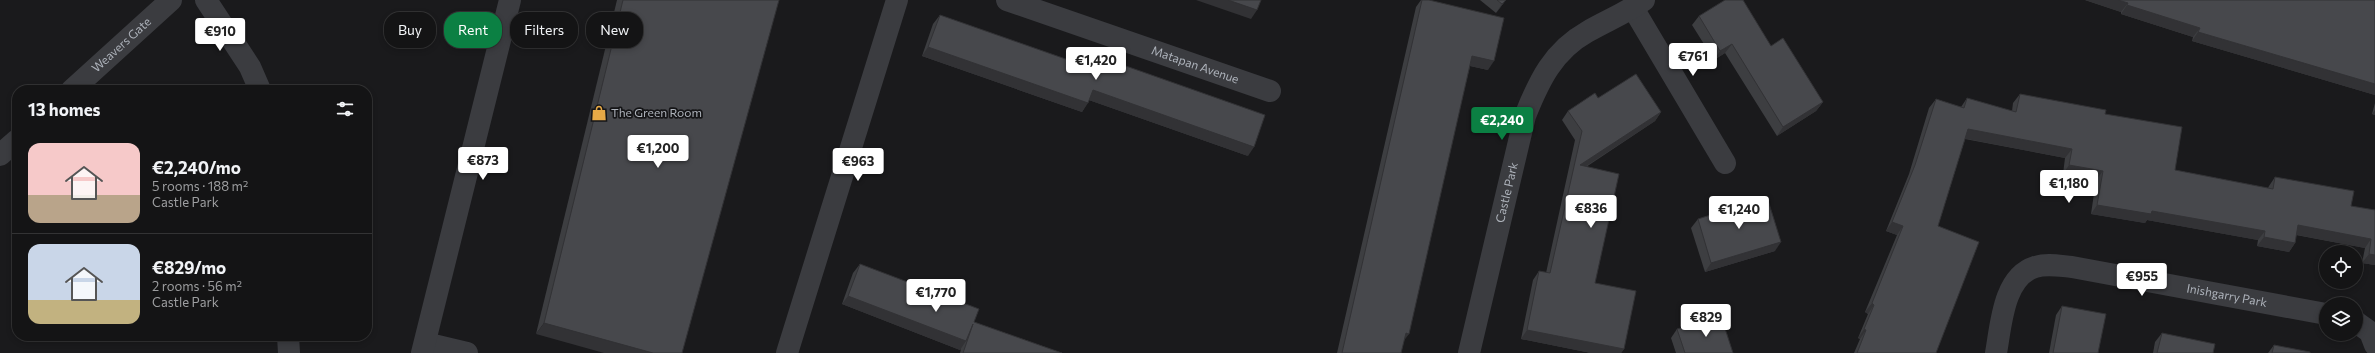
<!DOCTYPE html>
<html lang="en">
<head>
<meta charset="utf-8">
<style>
  :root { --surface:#141415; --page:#212122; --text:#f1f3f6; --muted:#9d9ea0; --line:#333334; --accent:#0b8043 }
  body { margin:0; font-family:Commissioner,sans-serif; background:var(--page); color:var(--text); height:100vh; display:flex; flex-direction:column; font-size:15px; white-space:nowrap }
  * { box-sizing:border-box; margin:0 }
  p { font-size:13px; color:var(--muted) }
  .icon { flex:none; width:22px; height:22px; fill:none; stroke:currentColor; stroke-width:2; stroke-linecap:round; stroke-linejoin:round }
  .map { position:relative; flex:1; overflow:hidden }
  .side { position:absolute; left:12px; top:85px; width:360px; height:256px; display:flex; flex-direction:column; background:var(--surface); border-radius:16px; box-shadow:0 2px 6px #0003,0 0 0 1px var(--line) }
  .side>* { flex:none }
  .guide { position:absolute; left:384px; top:12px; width:380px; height:36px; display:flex; gap:8px }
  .buttons { position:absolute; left:2319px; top:245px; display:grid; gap:8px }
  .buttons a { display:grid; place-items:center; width:44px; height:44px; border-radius:50%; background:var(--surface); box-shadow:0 2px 6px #0003,0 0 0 1px var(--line); font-size:20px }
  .price { position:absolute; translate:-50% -34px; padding:0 9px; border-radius:4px; background:#fff; color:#222; font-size:13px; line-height:26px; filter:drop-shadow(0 1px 2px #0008) }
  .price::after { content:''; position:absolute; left:50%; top:24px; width:12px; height:9px; margin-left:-6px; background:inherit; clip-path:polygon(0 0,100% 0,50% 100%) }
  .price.on { background:var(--accent); color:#fff }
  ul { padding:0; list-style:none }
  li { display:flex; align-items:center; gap:12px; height:100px; padding:0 16px }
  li+li { border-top:1px solid var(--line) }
  li span { display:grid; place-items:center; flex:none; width:112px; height:80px; border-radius:12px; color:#555 }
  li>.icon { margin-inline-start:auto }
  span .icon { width:48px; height:48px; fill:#fffc; stroke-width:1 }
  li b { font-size:17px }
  h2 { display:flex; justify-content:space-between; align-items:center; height:48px; padding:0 16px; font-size:17px }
  .chip { padding:0 14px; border-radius:16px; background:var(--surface); box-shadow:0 2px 6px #0003,0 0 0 1px var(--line); font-size:14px; line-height:36px }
  .chip.on { background:var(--accent); color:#fff }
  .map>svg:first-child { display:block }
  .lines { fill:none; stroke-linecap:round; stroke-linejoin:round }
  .minor { stroke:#3b3c40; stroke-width:22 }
  .wall { fill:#3d3e41 }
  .shaded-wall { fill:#323235 }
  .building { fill:#47484c; stroke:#323235 }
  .labels { text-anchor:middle; stroke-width:3.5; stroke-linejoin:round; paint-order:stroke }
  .street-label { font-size:12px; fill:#adb2ba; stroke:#151517 }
  .poi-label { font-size:12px; fill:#adb2ba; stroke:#151517; text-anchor:start }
</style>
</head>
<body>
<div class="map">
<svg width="2375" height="353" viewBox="0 0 2375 353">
  <rect width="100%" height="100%" fill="#1a1a1c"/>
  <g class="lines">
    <!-- minor -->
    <g class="minor">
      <path d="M206,0L250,67L260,90"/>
      <path id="s1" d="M1007,0L1270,91"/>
      <path d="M1633,8L1725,163"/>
      <path id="s2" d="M72,90L171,0"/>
      <path d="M0,155L17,140"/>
      <path d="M2356,322L2370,332L2375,345"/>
      <path d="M288,336L289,353"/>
      <path d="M425,343L467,353"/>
      <path d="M422,353L510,0"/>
      <path d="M787,353L897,0"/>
      <path id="s3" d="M1469,353L1525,116C1539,81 1553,51 1587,32C1606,21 1626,13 1644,0"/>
      <path id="s4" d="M1996,353C2001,326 2003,277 2035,267C2047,263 2060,266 2072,267L2326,314"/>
    </g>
  </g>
  <!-- wall -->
  <g class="wall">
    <path d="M617,0H779L536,334Z"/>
    <path d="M1421,0H1429L1488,70L1470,66L1401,353H1337L1416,7Z"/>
    <path d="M1480,0H1506L1496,13Z"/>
    <path d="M2085,0H2375V95L2192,41L2193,37L2121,14V12Z"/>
    <path d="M940,15L1098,71L1106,59L1248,156L1089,100L1082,112L922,56L933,24Z"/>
    <path d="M1699,16L1771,46L1823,102L1816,111L1777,136L1725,53L1714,60L1692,25Z"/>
    <path d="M2020,94L2105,114L2175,170L2268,188L2269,186L2275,177L2351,206L2375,210V265L2362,263L2365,248L2296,235L2295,243L2289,252L2257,246L2258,240L2147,220L2145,223L2091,214L2096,180L2063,174L2065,158L1965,139L1938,226L1936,353H1854L1860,339L1858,338L1868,314L1865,312L1897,235L1886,231L1909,174L1929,108L1936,99L1961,107L1967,98L2012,111L2013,103Z"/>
    <path d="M1598,98L1661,112L1655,121L1586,167L1595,283L1624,349L1621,353H1591L1521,339L1533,280L1539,271L1546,273L1575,140L1562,120L1568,111Z"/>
    <path d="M2375,103V115L2372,114Z"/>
    <path d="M1698,219L1775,251L1705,272L1691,228Z"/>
    <path d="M860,264L974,322L1062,353H960L961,349L960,350L842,304L853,273Z"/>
    <path d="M2062,306L2098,353H2049L2056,315Z"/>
    <path d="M1677,329L1733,353H1676L1671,338Z"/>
    <path d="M2162,333L2213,353H2153L2155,342Z"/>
    <path d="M2274,345L2310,353H2268Z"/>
  </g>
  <!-- shaded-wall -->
  <g class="shaded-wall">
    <path d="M1196,0H1228L1257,10L1251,19Z"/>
    <path d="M1506,0L1496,13L1502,4Z"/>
    <path d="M2085,0H2118L2128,3L2121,12Z"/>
    <path d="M2127,5L2200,28L2193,37L2121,14Z"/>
    <path d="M2198,32L2375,84V95L2192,41Z"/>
    <path d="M1732,44L1725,53L1714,60L1720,51Z"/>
    <path d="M928,47L1088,103L1082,112L922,56Z"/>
    <path d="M1472,56L1494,61L1488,70L1466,65Z"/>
    <path d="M1093,90L1254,147L1248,156L1086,99Z"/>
    <path d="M1823,102L1816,111L1777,136L1783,127Z"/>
    <path d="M2375,110V115L2372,114Z"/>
    <path d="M1661,112L1655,121L1574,174L1580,165Z"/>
    <path d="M1968,129L2072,149L2065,158L1962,138Z"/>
    <path d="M2069,165L2103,171L2096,180L2063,174Z"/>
    <path d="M2097,205L2152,211L2265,231L2258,240L2147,220L2145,223L2091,214Z"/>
    <path d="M1892,222L1903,226L1897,235L1886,231Z"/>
    <path d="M2298,225L2371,239L2365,248L2292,234Z"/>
    <path d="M2264,237L2295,243L2289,252L2257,246Z"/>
    <path d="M1781,242L1775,251L1705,272L1711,263Z"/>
    <path d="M2369,254L2375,255V265L2362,263Z"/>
    <path d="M848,296L966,341L960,350L842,304Z"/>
    <path d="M1872,303L1874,305L1868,314L1865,312Z"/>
    <path d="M544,323L653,353H604L536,334Z"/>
    <path d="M1864,329L1866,330L1860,339L1858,338Z"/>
    <path d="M1527,330L1624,349L1621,353H1591L1521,339Z"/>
    <path d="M1406,333L1409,334L1402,343Z"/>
  </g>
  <!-- building -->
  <g class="building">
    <path d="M623,0H779L682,353H653L544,323Z"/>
    <path d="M1228,0H1261L1257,10Z"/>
    <path d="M1422,0H1429L1504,18L1494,61L1472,56L1409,334L1406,333L1401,353H1342Z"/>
    <path d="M1497,0H1506L1502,4Z"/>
    <path d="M1725,0H1743L1771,46L1783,38L1823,102L1783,127L1732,44L1720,51L1699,16Z"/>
    <path d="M2118,0H2375V84L2198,32L2200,28L2127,5L2128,3Z"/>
    <path d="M940,15L1100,71L1106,59L1265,115L1254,147L1093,90L1088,103L928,47Z"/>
    <path d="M1636,74L1661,112L1580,165L1619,174L1595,283L1636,291L1624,349L1527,330L1539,271L1550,273L1582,131L1568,111L1595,93L1598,98Z"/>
    <path d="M2020,94L2106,110L2105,114L2182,127L2175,170L2273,189L2275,177L2354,191L2351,206L2375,210V255L2369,254L2371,239L2298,225L2295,243L2264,237L2265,231L2152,211L2151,214L2097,205L2103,171L2069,165L2072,149L1968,129L1938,226L1979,242L1936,353H1857L1866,330L1864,329L1874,305L1872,303L1903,226L1892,222L1915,165L1936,99L1964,108L1967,98L2016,112Z"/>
    <path d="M1767,197L1781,242L1711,263L1698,219Z"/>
    <path d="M860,264L979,309L974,322L1062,353H963L973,324L966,341L848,296Z"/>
    <path d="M2062,306L2106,314L2098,353H2053Z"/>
    <path d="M1721,316L1733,353H1685L1677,329Z"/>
    <path d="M2162,333L2215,344L2213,353H2157Z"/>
    <path d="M2274,345L2310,352V353H2272Z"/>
  </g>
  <!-- icons -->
  <defs>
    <symbol id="shop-bare" viewBox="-9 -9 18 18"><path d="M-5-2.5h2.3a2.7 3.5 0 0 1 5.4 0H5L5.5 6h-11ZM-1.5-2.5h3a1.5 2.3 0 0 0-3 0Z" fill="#e7a946" stroke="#151517" stroke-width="2.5" paint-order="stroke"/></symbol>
  </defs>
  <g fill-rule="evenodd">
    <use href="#shop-bare" x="588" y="102" width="22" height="22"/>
  </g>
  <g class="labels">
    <!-- street labels -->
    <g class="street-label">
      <text dy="4" stroke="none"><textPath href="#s2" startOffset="67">Weavers Gate</textPath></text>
      <text dy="4" stroke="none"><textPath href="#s1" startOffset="199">Matapan Avenue</textPath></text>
      <text dy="4" stroke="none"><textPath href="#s3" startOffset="165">Castle Park</textPath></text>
      <text dy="4" stroke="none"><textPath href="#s4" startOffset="294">Inishgarry Park</textPath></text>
    </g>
    <!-- poi labels -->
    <g class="poi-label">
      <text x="611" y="117">The Green Room</text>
    </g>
  </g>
</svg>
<div class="buttons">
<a><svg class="icon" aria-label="locate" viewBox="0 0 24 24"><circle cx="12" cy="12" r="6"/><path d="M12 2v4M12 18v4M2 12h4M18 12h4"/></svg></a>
<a><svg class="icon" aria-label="layers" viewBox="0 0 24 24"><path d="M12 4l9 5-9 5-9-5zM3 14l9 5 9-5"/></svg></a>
</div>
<b class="price" style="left:220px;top:52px">€910</b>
<b class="price" style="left:1693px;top:77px">€761</b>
<b class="price" style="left:1096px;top:81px">€1,420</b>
<b class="price on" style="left:1502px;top:141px">€2,240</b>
<b class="price" style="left:658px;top:169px">€1,200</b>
<b class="price" style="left:483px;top:181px">€873</b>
<b class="price" style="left:858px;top:182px">€963</b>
<b class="price" style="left:2069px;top:204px">€1,180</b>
<b class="price" style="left:1591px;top:229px">€836</b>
<b class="price" style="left:1739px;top:230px">€1,240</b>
<b class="price" style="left:2142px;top:297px">€955</b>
<b class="price" style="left:936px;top:313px">€1,770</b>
<b class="price" style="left:1706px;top:338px">€829</b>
<div class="guide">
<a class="chip">Buy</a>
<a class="chip on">Rent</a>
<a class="chip">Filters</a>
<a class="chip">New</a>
</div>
<section class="side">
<h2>13 homes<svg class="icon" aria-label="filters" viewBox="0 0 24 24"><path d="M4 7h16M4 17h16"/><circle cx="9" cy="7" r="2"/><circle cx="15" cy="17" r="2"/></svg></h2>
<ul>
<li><span style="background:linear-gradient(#f6c9c9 65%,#b9a48a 0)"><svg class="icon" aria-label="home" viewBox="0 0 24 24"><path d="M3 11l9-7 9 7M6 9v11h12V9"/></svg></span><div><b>€2,240/mo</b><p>5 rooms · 188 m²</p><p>Castle Park</p></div></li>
<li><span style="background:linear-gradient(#c9d6e8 70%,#c2b280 0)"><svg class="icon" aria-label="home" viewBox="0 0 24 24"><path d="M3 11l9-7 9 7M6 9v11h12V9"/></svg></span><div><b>€829/mo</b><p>2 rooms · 56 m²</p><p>Castle Park</p></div></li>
</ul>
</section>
</div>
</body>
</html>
